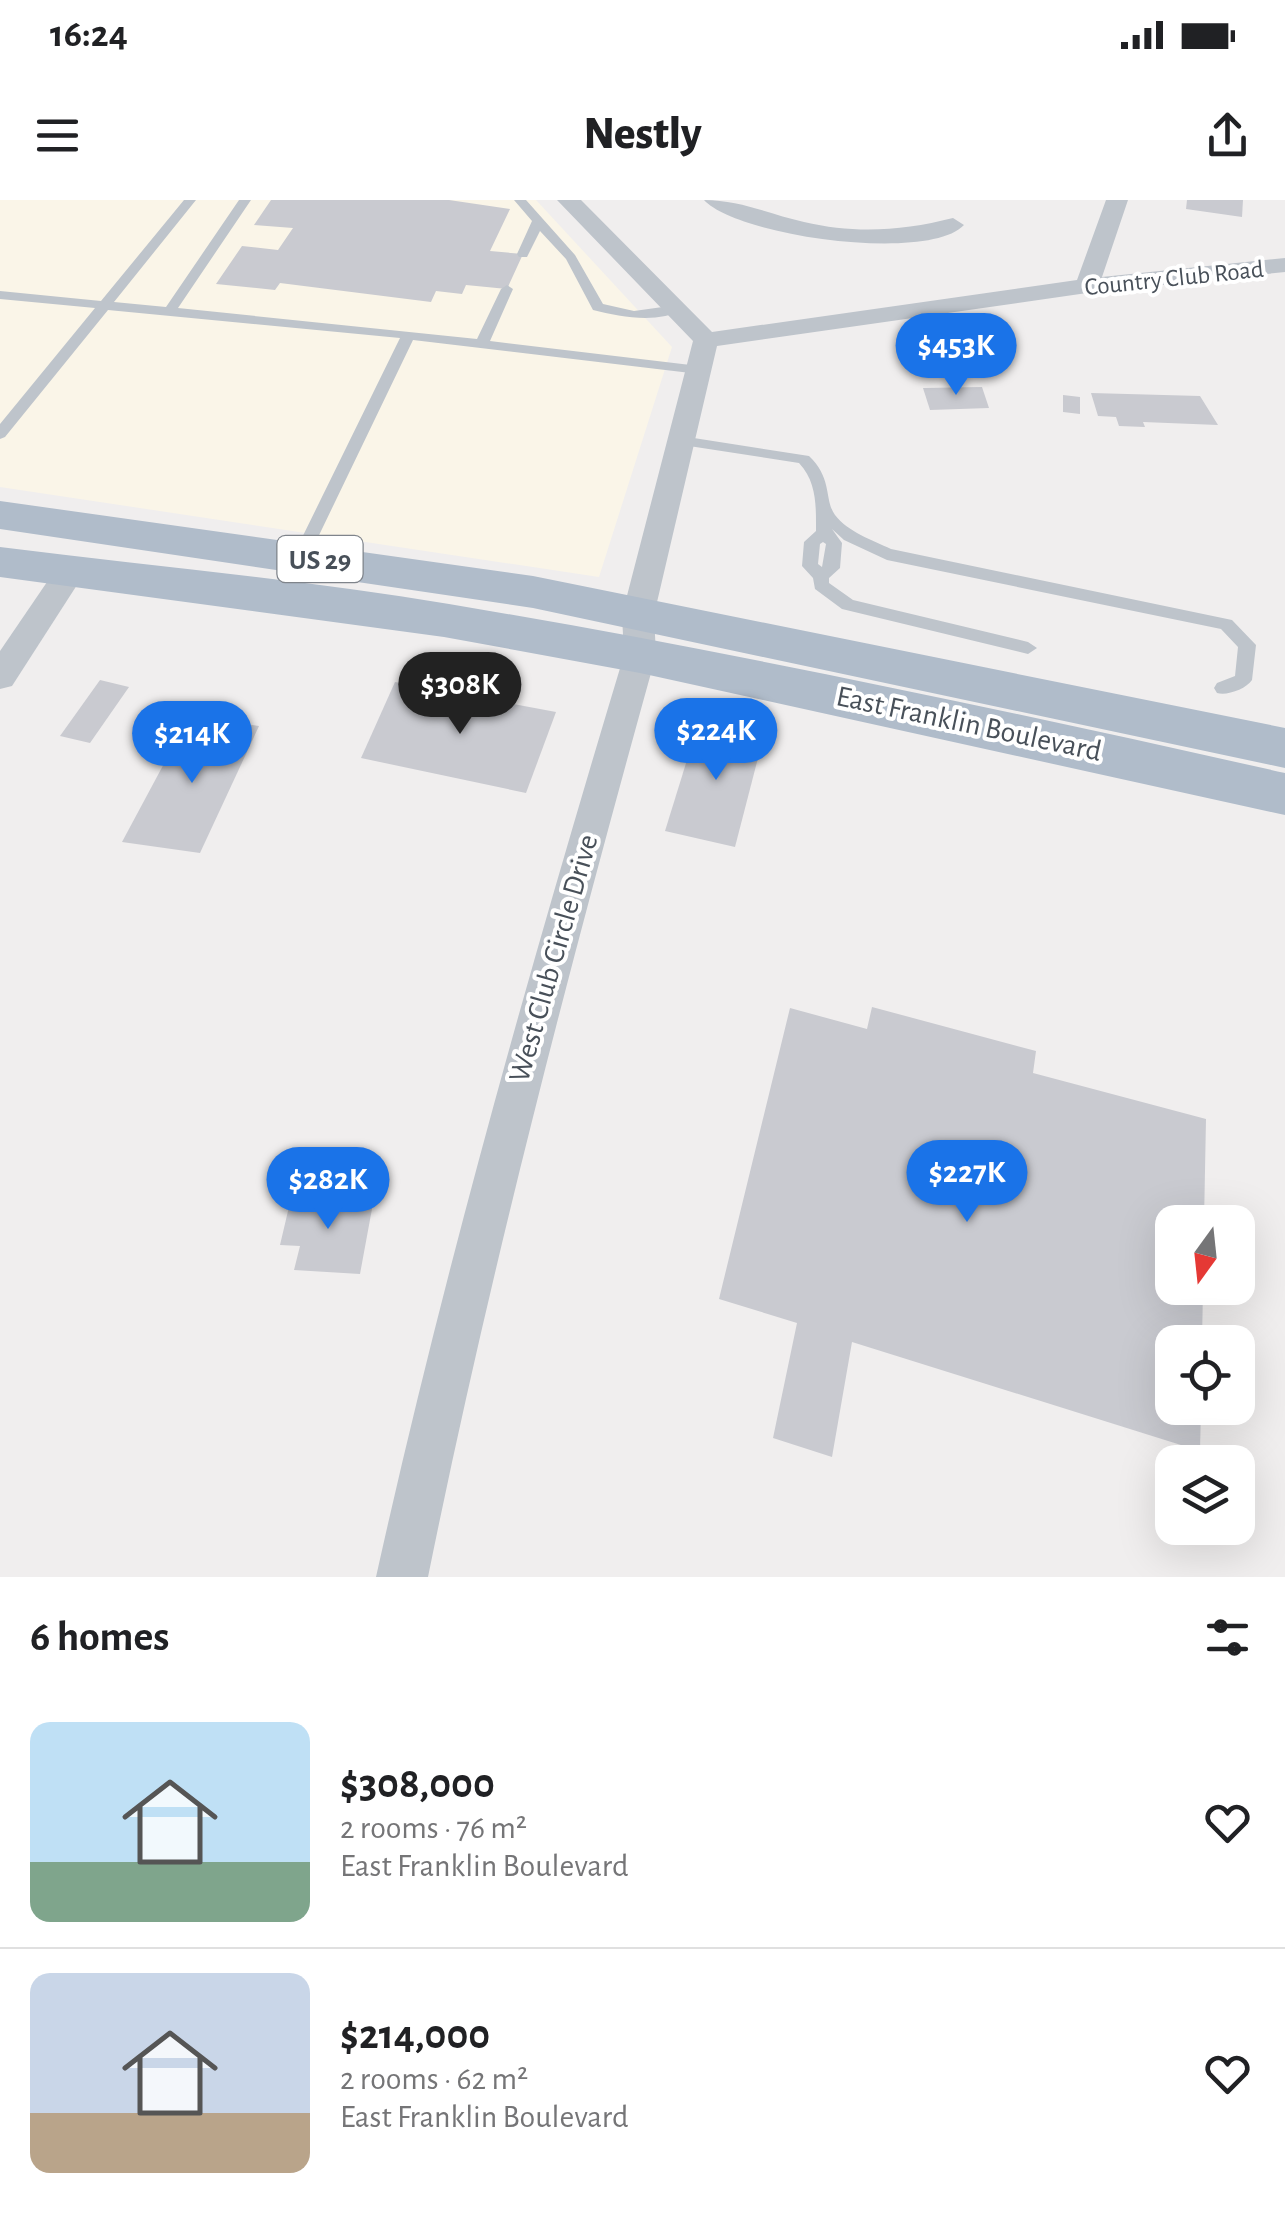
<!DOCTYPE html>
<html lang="en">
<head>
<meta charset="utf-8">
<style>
  :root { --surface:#fff; --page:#f2f2f2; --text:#202124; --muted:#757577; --line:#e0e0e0; --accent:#1a73e8 }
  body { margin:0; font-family:"Alegreya Sans",sans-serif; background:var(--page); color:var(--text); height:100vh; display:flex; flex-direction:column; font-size:38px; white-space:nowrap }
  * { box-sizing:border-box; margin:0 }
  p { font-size:32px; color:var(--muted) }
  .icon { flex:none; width:55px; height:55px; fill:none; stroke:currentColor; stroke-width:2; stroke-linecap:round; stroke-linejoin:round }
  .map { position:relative; height:1377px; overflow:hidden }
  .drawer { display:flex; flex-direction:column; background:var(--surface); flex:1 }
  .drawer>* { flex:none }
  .needle { width:65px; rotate:195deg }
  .fabs { position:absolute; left:1155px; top:1005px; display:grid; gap:20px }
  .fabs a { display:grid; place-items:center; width:100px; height:100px; border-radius:20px; background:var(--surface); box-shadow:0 10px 40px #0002; font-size:50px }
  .price { position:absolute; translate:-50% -85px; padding:0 22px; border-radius:35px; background:var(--accent); color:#fff; font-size:32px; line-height:65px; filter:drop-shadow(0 2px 5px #0008) }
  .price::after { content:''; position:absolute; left:50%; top:60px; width:30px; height:22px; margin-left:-15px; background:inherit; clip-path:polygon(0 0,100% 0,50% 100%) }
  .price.active { background:#222; color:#fff }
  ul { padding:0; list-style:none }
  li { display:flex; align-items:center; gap:30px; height:250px; padding:0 30px }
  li+li { border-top:2px solid var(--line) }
  li span { display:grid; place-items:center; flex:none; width:280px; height:200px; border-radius:20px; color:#555 }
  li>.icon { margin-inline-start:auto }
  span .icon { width:120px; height:120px; fill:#fffc; stroke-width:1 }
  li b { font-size:42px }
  h2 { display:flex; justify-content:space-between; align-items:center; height:120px; padding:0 30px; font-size:42px }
  .status { display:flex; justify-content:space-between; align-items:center; height:70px; padding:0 50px; background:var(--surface); direction:ltr }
  .status svg { height:28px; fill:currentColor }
  header { display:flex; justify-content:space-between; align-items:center; height:130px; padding:0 30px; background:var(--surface); font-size:45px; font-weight:800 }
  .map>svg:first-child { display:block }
  .commercial { fill:#faf5e8 }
  .building { fill:#c9cad0 }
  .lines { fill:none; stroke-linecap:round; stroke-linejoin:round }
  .service { fill:#bec4cb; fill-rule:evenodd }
  .minor { fill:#bec4cb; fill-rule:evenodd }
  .primary { fill:#b0bcca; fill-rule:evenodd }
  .labels { text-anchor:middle; stroke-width:8; stroke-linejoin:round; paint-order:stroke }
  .far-street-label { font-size:25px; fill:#485059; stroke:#fff }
  .shield { fill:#fff; stroke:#7f848b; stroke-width:2.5 }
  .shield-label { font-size:28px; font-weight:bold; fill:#485059 }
  .street-label { font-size:30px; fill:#485059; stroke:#fff }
</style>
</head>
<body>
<div class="status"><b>16:24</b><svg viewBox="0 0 49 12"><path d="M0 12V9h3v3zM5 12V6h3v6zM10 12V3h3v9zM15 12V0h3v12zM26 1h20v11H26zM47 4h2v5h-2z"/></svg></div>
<header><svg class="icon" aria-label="menu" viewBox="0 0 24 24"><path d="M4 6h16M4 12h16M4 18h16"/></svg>Nestly<svg class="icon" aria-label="share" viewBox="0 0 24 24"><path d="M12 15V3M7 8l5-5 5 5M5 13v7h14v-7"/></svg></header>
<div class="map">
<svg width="1285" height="1377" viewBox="0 0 1285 1377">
  <rect width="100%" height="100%" fill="#f0eeee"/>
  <!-- commercial -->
  <path class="commercial" d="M0,0H536L672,147L599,377L0,287Z"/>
  <!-- building -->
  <g class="building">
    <path d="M271,0H449L510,9L490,51L523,54L507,89L466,85L462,94L436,91L431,102L280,83L275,90L216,84L242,46L278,50L293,28L254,25Z"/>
    <path d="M1187,0H1243L1242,17L1186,9Z"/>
    <path d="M982,187L989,208L930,210L923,188Z"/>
    <path d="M1091,193L1200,196L1218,225L1143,222L1145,227L1119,226L1116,217L1098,216Z"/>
    <path d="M1063,195L1080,197V214L1063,212Z"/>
    <path d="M100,480L129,487L90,543L60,536Z"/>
    <path d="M395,482L556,512L526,593L361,558Z"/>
    <path d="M189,517L259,526L200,653L122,642Z"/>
    <path d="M700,518L765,531L735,647L665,631Z"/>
    <path d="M872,807L1036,851L1033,873L1206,919L1204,1022H1172V1088H1203L1202,1142H1172V1208H1201L1200,1251L852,1142L832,1257L773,1238L797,1123L719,1099L790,808L867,829Z"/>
    <path d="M292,994L374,998L360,1074L294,1070L300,1046L280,1045Z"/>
  </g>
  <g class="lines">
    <!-- service -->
    <g class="service">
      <path d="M184,0H196L114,102L166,107L239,0H251L178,108L477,139L501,89L507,85L513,89L490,141L699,166L706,170L699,174L413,140L309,356L307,360H295L293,356L400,138L108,110L5,237L0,239V224L95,108L0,99V91L101,101Z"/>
      <path d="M514,0H526L575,55L603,104L634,111L677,105L684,109C657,124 622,117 593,110L566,59L540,31L527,57H519L517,54L532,21Z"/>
      <path d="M681,236L809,256C833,279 824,300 835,315C848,332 872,340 891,349L1232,420L1256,445L1252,480C1246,489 1227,496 1217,493L1214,488L1217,483L1235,476L1238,447L1221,429L887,360L844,340L832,329L842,343L840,368L829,378V383L853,400L1028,442L1037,448L1028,454L842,409L815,389L813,378L802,366L804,342L816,331C816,306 817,282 799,263L676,244V238ZM823,342L826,344L822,367L818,364L820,344Z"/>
    </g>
    <!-- minor -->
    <g class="minor">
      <path d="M557,0H581L712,132L1077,80L1106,0H1128L1102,77L1285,58V72L1087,93L717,146L654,415L656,455C571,761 491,1066 428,1377H376C445,1066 532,760 624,455L622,415L693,141Z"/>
      <path d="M704,0C740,0 769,14 804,22C855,34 902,31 953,18L964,25C928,63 737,36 704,0Z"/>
      <path d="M71,360L82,363L86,371L12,486L0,489V451L60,363Z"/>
    </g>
    <!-- primary -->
    <g class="primary">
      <path d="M0,301L533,376L1285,528V568L533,408L0,329Z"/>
      <path d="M0,347C149,366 301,379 449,404C730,451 1008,511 1285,573V615L640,473L444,437L0,377Z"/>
    </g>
  </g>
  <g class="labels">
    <!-- far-street labels -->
    <g class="far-street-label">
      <text transform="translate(1174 77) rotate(-6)" y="9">Country Club Road</text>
    </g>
    <!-- shield labels -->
    <rect class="shield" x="277.5" y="336" width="85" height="46" rx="8"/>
    <g class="shield-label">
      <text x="320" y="369">US 29</text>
    </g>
    <!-- street labels -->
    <g class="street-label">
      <text transform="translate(969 523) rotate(12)" y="10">East Franklin Boulevard</text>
      <text transform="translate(553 758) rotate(-74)" y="10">West Club Circle Drive</text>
    </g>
  </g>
</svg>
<div class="fabs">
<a><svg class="needle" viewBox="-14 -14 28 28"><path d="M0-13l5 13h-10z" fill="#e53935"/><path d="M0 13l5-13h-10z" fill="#757577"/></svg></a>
<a><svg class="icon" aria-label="locate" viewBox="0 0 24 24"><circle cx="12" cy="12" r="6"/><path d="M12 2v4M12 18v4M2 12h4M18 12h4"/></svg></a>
<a><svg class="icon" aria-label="layers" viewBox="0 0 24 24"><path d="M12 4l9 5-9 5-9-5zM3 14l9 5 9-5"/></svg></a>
</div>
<b class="price" style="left:956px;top:198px">$453K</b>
<b class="price active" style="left:460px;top:537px">$308K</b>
<b class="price" style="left:716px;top:583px">$224K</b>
<b class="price" style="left:192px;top:586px">$214K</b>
<b class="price" style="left:967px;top:1025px">$227K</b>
<b class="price" style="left:328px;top:1032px">$282K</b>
</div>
<section class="drawer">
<h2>6 homes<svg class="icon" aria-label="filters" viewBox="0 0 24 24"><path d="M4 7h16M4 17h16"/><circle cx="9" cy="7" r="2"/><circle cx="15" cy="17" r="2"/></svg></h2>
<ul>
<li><span style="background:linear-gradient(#bfe0f5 70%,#7fa58c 0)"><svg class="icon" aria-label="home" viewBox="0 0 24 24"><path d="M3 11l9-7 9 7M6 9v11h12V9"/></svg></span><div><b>$308,000</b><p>2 rooms · 76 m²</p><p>East Franklin Boulevard</p></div><svg class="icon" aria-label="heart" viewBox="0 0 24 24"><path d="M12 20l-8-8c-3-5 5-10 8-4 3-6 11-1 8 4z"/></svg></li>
<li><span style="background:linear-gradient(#c9d6e8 70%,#b9a48a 0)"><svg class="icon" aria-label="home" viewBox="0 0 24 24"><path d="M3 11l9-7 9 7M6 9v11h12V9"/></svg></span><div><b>$214,000</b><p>2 rooms · 62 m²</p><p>East Franklin Boulevard</p></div><svg class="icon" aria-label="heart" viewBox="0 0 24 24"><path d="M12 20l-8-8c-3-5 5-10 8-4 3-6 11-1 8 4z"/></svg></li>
</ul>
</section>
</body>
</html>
